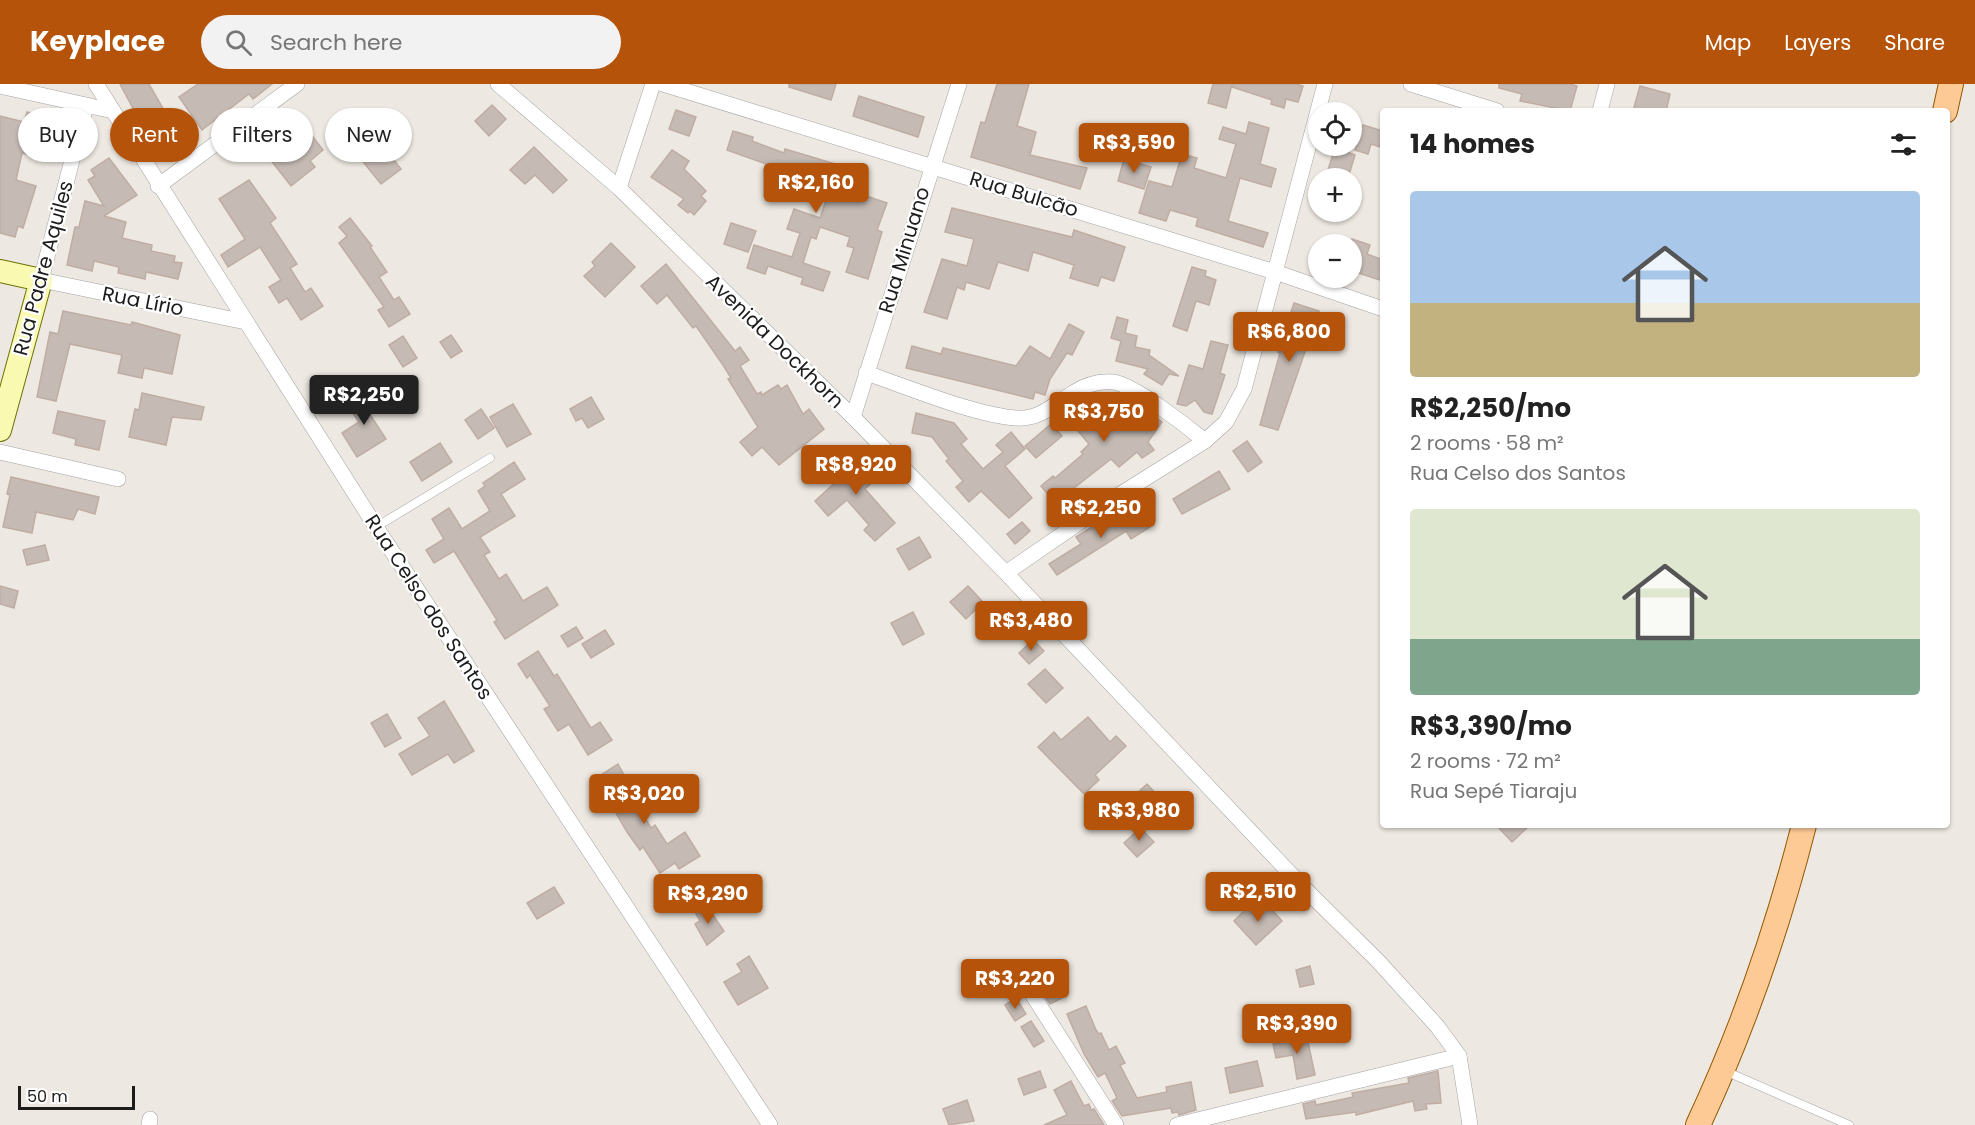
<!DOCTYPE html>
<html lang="en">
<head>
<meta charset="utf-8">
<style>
  :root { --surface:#fff; --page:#f2f2f2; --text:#222; --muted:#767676; --accent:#b45309 }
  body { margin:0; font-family:Poppins,sans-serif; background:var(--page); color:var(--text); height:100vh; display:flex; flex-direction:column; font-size:22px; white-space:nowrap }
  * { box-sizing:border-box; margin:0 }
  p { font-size:20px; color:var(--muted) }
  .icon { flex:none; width:33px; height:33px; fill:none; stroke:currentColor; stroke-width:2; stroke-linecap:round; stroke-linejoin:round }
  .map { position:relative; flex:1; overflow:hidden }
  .details { position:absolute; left:1380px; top:24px; width:570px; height:720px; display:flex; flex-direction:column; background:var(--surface); border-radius:6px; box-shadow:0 2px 4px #0004 }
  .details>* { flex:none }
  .guide { position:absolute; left:18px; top:24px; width:570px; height:54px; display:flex; gap:12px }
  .fabs { position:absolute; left:1308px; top:18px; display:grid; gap:12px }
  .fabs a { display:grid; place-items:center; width:54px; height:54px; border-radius:50%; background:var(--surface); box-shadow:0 2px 4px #0004; font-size:30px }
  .scale { position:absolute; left:18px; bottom:15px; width:117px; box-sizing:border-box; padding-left:6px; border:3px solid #1c1c1c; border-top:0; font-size:16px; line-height:21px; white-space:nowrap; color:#1c1c1c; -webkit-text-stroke:4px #fff; paint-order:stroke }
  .price { position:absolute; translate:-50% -51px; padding:0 14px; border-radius:6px; background:var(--accent); color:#fff; font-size:20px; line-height:39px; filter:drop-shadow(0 2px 3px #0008) }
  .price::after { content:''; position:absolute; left:50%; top:36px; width:18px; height:14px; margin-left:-9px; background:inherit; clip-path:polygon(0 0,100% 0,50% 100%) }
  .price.selected { background:#222; color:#fff }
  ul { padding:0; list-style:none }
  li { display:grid; align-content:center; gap:12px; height:318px; padding:0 30px }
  li span { display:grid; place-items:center; height:186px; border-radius:6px; color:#555 }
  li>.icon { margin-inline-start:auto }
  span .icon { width:108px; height:108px; fill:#fffc; stroke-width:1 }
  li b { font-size:26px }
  h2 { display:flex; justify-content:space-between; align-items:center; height:72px; padding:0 30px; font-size:26px }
  .tag { padding:0 21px; border-radius:27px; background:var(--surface); box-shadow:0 2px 4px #0004; font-size:21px; line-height:54px }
  .tag.selected { background:var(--accent); color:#fff }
  header { display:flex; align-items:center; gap:36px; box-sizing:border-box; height:84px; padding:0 30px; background:var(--accent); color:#fff }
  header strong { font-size:28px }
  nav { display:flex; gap:33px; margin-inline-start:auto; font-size:21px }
  .search { width:420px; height:54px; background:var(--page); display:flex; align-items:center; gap:15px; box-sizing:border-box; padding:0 21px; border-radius:33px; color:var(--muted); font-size:22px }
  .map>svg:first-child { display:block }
  .building { fill:#c5bab4; stroke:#bfada3; stroke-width:1.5 }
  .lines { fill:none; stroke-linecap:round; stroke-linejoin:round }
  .lane-casing { stroke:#a3a3a3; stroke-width:9 }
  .street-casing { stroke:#a3a3a3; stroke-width:16 }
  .secondary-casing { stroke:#6d7203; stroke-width:24 }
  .primary-casing { stroke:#935800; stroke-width:26 }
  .lane { stroke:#fff; stroke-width:8 }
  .street { stroke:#fff; stroke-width:15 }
  .secondary { stroke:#faf9b2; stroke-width:22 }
  .primary { stroke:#fdca96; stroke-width:24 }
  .labels { text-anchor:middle; stroke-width:4.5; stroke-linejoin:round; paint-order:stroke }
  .street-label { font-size:20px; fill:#1c1c1c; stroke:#fff }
</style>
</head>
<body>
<header>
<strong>Keyplace</strong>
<div class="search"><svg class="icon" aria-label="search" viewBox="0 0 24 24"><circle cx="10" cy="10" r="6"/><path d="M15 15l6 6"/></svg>Search here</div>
<nav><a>Map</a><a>Layers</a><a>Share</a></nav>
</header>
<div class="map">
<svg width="1975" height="1041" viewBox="0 0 1975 1041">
  <rect width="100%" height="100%" fill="#ede8e1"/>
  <!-- building -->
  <g class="building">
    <path d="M120,0H149L181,56L160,68L138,27L135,28Z"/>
    <path d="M198,0H272L253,15L249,10L202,46L179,13Z"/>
    <path d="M789,0H836L831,16L789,3Z"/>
    <path d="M997,0H1029L1017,42L1036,48L1030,71L1087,84L1080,105L971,73L981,38L985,39Z"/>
    <path d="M1213,0H1232L1226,24L1208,19Z"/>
    <path d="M1232,0H1296L1303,2L1298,18L1286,15L1284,24L1271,20L1272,16L1232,3Z"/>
    <path d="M1499,0H1570L1577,2L1570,27L1520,17L1522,10L1499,4Z"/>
    <path d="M1640,2L1670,10L1666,27H1633Z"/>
    <path d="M859,12L924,33L918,53L853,32Z"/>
    <path d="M492,21L506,35L489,52L475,37Z"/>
    <path d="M676,26L696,33L689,52L669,45Z"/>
    <path d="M27,28L53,35L42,74L22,69L16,96L36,102L23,144L18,142L15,153L0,149V32L24,38Z"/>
    <path d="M1249,38L1269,44L1260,80L1276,85L1271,103L1240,94L1228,137L1268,149L1263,163L1196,142L1198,134L1170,126L1166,137L1139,129L1149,97L1172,103L1182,70L1197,74L1194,84L1226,94L1236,60L1219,55L1223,43L1246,50Z"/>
    <path d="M1363,41L1383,47V64L1371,60L1368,70L1355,66Z"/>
    <path d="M306,44L323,66L310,77L315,83L291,102L270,75L275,71L273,69Z"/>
    <path d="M733,47L753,53L752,57L784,69L785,65L842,82L836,102L887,119L877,146L882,148L868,195L846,188L854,164L847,162L850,153L820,143L816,155L811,153L803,179L830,188L823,207L801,200L803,194L768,182L765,190L747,184L754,161L792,173L800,149L787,145L794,125L820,134L828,111L764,87L766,80L727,66Z"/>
    <path d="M376,53L401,85L381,100L356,69Z"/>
    <path d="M534,63L567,96L553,109L535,91L525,100L510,86Z"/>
    <path d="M1335,64L1355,71L1348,94L1327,89Z"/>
    <path d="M672,66L689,77L684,85L706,107L701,112L706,117L694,131L690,127L688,129L678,121L684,115L651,93Z"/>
    <path d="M109,74L137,111L104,132L126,138L122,154L152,161L151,167L175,172L174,178L182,179L178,195L146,188L145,195L118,189L119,183L94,177L92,187L67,181L75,143H79L85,117L104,122L88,96L95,92L91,86Z"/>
    <path d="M1124,75L1151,83L1144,105L1118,97Z"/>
    <path d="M249,96L276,134L270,139L297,180L290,184L305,208L311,204L323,222L301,236L287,214L279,219L269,203L281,196L260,163L228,183L221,171L245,155L219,115Z"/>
    <path d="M952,124L1072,153L1074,146L1125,163L1114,197L1101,193L1098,202L1070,194L1074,181L1033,168L1028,187L998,178L989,205L966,198L964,206L957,203L947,235L924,228L942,175L967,182L974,155L945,148Z"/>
    <path d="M350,134L372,162L370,163L387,188L379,193L394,216L399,213L410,230L389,243L378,226L384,223L339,159L347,152L339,143Z"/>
    <path d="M731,139L756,147L748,168L724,160Z"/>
    <path d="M1352,155L1370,161L1367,170L1383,176V197L1352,187Z"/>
    <path d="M611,159L635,183L605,213L584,192L595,182L592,178Z"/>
    <path d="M666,180L735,267L740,263L749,276L740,282L757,310L761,308L762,311L778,301L781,305L787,301L803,330L809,325L824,345L779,381L762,363L752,372L740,358L758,343L728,295L731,294L723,281L696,242L693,244L667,211L657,220L641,202Z"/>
    <path d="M1192,183L1206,187L1205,192L1216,196L1209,221L1196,217L1187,247L1173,242Z"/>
    <path d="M1294,219L1319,227L1278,346L1260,341L1280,269L1278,268Z"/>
    <path d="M63,227L131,241L132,238L180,251L172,290L144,284L142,294L118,289L122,271L70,260L56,317L37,313L50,248L58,250Z"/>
    <path d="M1117,233L1128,236L1125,249L1137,252L1135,263L1150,266L1149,271L1179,292L1169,290L1162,301L1144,290L1148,285L1116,277L1121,257L1111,254Z"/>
    <path d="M1069,240L1084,248L1072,271L1067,269L1050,295L1045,311L1035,308L1033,315L906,284L912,262L941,270L943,264L1016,282L1030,262L1050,275Z"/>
    <path d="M451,251L462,267L451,274L440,258Z"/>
    <path d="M403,252L417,274L403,283L389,261Z"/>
    <path d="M1211,257L1228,261L1220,289L1225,291L1212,330L1204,328L1195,316L1186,322L1177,320L1189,281L1203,285Z"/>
    <path d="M370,308L379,322L369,329L386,355L357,373L342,349L359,338L348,322Z"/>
    <path d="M142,309L204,323L201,336L172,333L166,361L129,353L135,325L139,326Z"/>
    <path d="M591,313L604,335L588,344L582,334L576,337L570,325Z"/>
    <path d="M1093,315L1100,323L1104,320L1110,328L1116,321L1122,327L1131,318L1146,333L1149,328L1162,338L1148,358L1154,366L1142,374L1137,368L1119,383L1111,375L1055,419L1041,402L1053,392L1055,394L1083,370L1081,368L1089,360L1068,335Z"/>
    <path d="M513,320L531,350L507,363L490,333Z"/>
    <path d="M481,325L494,344L478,355L465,336Z"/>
    <path d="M58,327L105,337L99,366L75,361L76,355L53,349Z"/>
    <path d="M916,329L954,339L967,355L961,360L983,385L1003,368L996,361L1011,348L1025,365L1005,382L1032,414L1009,434L981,407L969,418L956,403L963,397L946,377L949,375L932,353L912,349Z"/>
    <path d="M1051,340L1062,352L1036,374L1025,362Z"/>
    <path d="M1247,357L1262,378L1248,388L1233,367Z"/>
    <path d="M440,359L452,378L422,397L410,378Z"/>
    <path d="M843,372L856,386L867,376L880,391L865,405L895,439L875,457L864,446L869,441L847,416L828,432L815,417L840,394L830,383Z"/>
    <path d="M514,378L525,395L501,410L515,432L480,453L490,468L484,471L499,495L506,490L523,517L547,503L558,521L505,555L494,538L497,536L454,467L434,479L426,466L444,455L432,435L449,424L462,445L490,427L478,407L485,402L483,399Z"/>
    <path d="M1219,387L1230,405L1182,430L1173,415Z"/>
    <path d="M11,393L99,413L95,430L78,425L73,436L36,428L32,449L3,443L10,411L7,410Z"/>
    <path d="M1138,424L1150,443L1131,455L1126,447L1057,491L1049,480L1081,460L1076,453L1098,439L1102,447Z"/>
    <path d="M1022,438L1030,447L1015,460L1007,450Z"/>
    <path d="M919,453L931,473L909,486L897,465Z"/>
    <path d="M45,461L49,476L27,481L23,466Z"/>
    <path d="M0,502L18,507L14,524L0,520Z"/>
    <path d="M968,502L983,518L966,535L950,518Z"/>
    <path d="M913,528L924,550L903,561L891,539Z"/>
    <path d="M576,543L583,554L568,563L561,552Z"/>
    <path d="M605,546L614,560L591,574L582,560Z"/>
    <path d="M1033,556L1044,567L1029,580L1019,569Z"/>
    <path d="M538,567L554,592L557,590L591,644L600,638L612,656L588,671L569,640L558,647L544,625L550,622L530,591L527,594L518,580Z"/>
    <path d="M1045,585L1063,604L1046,619L1028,600Z"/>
    <path d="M444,617L474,667L454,679L448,670L412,691L399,670L430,652L418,634Z"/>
    <path d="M387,630L401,654L385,663L371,639Z"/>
    <path d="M1088,633L1110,658L1116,652L1126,662L1095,691L1099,696L1084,710L1038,663L1054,648L1061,656Z"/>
    <path d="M618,680L637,715L635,717L651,744L655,741L667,760L685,748L700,772L679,785L675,779L660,789L643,763L640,766L627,748L596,694Z"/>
    <path d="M1147,700L1159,713L1133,736L1121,724Z"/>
    <path d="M1496,741H1530L1512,758Z"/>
    <path d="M1140,744L1154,758L1137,773L1124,759Z"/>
    <path d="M554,803L564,819L537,835L527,819Z"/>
    <path d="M1265,818L1282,837L1256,861L1234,837L1247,824L1252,830Z"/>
    <path d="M706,821L724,847L707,861L695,840L700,837L695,828Z"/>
    <path d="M749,872L768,904L738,921L724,898L742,888L737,880Z"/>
    <path d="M1310,882L1314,900L1300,903L1296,886Z"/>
    <path d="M1055,895L1064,913L1050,920L1039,903Z"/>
    <path d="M1016,914L1026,930L1015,937L1005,921Z"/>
    <path d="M1086,922L1096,946L1099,950L1101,949L1109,966L1116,962L1125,979L1120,981L1137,1014L1167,1008L1166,1003L1191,998L1196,1026L1179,1031L1178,1028L1172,1029L1171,1024L1122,1032L1112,1017L1117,1014L1105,989L1098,993L1084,970L1067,930Z"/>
    <path d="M1031,937L1044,957L1034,963L1021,943Z"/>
    <path d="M1299,951L1300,959L1308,958L1315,991L1297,995L1293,971L1276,974L1273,960L1286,958L1285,953Z"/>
    <path d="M1257,977L1263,1002L1230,1009L1225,984Z"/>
    <path d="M1040,987L1046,1003L1024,1011L1018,995Z"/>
    <path d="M1438,987L1441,1019L1426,1020L1427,1025L1415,1027L1413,1017L1356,1031V1028L1306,1035L1303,1020L1315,1017L1316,1021L1353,1013L1352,1009L1409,999L1408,994Z"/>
    <path d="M1071,997L1084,1022L1089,1020L1091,1026L1094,1025L1104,1041H1044L1067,1031L1054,1006Z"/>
    <path d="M967,1016L974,1037L949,1041L943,1025Z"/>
  </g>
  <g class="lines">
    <defs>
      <g id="lane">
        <path d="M376,443L490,374"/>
        <path d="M1725,987L1849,1041"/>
      </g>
      <g id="street">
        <path d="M96,0L376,443L770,1041"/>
        <path d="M498,0L619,104L853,333L1006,489L1304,804L1378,877L1437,942L1459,972L1470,1041"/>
        <path d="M663,0L1275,188L1383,225"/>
        <path d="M1411,0L1497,27"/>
        <path d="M0,2L113,27"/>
        <path d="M86,22L41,196L246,238"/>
        <path d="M1600,27L1607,0"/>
        <path d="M158,102L297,0"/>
        <path d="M619,104L653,0"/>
        <path d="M866,289C908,303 974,331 1016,334C1039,336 1055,320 1073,309C1085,301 1098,297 1113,298C1133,300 1188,343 1205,357"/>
        <path d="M853,333L959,0"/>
        <path d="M0,368L118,395"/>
        <path d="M1006,489L1119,411L1205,357L1226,338L1244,305L1325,0"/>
        <path d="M1032,910L1116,1041"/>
        <path d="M149,1041L150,1035"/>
        <path d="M1177,1041L1459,972"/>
      </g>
      <path id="secondary" d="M0,187L41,196L0,346"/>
      <g id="primary">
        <path d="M1945,27L1951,0"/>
        <path d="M1698,1041C1743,945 1778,843 1804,741"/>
      </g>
    </defs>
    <!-- lane casing -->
    <use href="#lane" class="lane-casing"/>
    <!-- street casing -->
    <use href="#street" class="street-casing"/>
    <!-- secondary casing -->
    <use href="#secondary" class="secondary-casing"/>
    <!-- primary casing -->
    <use href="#primary" class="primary-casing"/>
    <!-- lane -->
    <use href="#lane" class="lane"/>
    <!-- street -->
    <use href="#street" class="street"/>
    <!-- secondary -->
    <use href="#secondary" class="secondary"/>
    <!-- primary -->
    <use href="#primary" class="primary"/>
  </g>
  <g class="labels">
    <!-- street labels -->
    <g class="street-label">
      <text transform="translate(1024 110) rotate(17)" y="7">Rua Bulcão</text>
      <text transform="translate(904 166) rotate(-73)" y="7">Rua Minuano</text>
      <text transform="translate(43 184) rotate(-75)" y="7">Rua Padre Aquiles</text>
      <text transform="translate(143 217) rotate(11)" y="7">Rua Lírio</text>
      <text transform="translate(775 257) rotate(44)" y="7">Avenida Dockhorn</text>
      <text transform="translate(429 523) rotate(57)" y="7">Rua Celso dos Santos</text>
    </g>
  </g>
</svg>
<div class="fabs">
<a><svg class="icon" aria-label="locate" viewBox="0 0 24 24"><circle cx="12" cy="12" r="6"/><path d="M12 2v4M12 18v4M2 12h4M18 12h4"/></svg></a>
<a>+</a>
<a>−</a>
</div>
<div class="scale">50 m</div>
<b class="price" style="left:1134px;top:90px">R$3,590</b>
<b class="price" style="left:816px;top:130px">R$2,160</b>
<b class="price" style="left:1289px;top:279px">R$6,800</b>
<b class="price selected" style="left:364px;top:342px">R$2,250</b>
<b class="price" style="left:1104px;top:359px">R$3,750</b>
<b class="price" style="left:856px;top:412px">R$8,920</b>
<b class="price" style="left:1101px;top:455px">R$2,250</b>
<b class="price" style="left:1031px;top:568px">R$3,480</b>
<b class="price" style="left:644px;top:741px">R$3,020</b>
<b class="price" style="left:1139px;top:758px">R$3,980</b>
<b class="price" style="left:1258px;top:839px">R$2,510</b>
<b class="price" style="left:708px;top:841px">R$3,290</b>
<b class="price" style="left:1015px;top:926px">R$3,220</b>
<b class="price" style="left:1297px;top:971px">R$3,390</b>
<div class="guide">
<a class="tag">Buy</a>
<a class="tag selected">Rent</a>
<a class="tag">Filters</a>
<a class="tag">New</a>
</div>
<section class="details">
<h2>14 homes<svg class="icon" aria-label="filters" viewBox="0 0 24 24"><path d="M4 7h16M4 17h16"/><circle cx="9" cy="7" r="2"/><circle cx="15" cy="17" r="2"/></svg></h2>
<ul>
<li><span style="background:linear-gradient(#a9c7e8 60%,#c2b280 0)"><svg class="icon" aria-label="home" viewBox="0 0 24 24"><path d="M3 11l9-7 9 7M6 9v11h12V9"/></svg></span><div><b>R$2,250/mo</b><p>2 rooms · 58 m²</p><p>Rua Celso dos Santos</p></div></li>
<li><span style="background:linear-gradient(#dfe7d0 70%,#7fa58c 0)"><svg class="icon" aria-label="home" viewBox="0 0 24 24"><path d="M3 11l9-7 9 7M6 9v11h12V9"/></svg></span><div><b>R$3,390/mo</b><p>2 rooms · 72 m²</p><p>Rua Sepé Tiaraju</p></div></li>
</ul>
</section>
</div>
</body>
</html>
